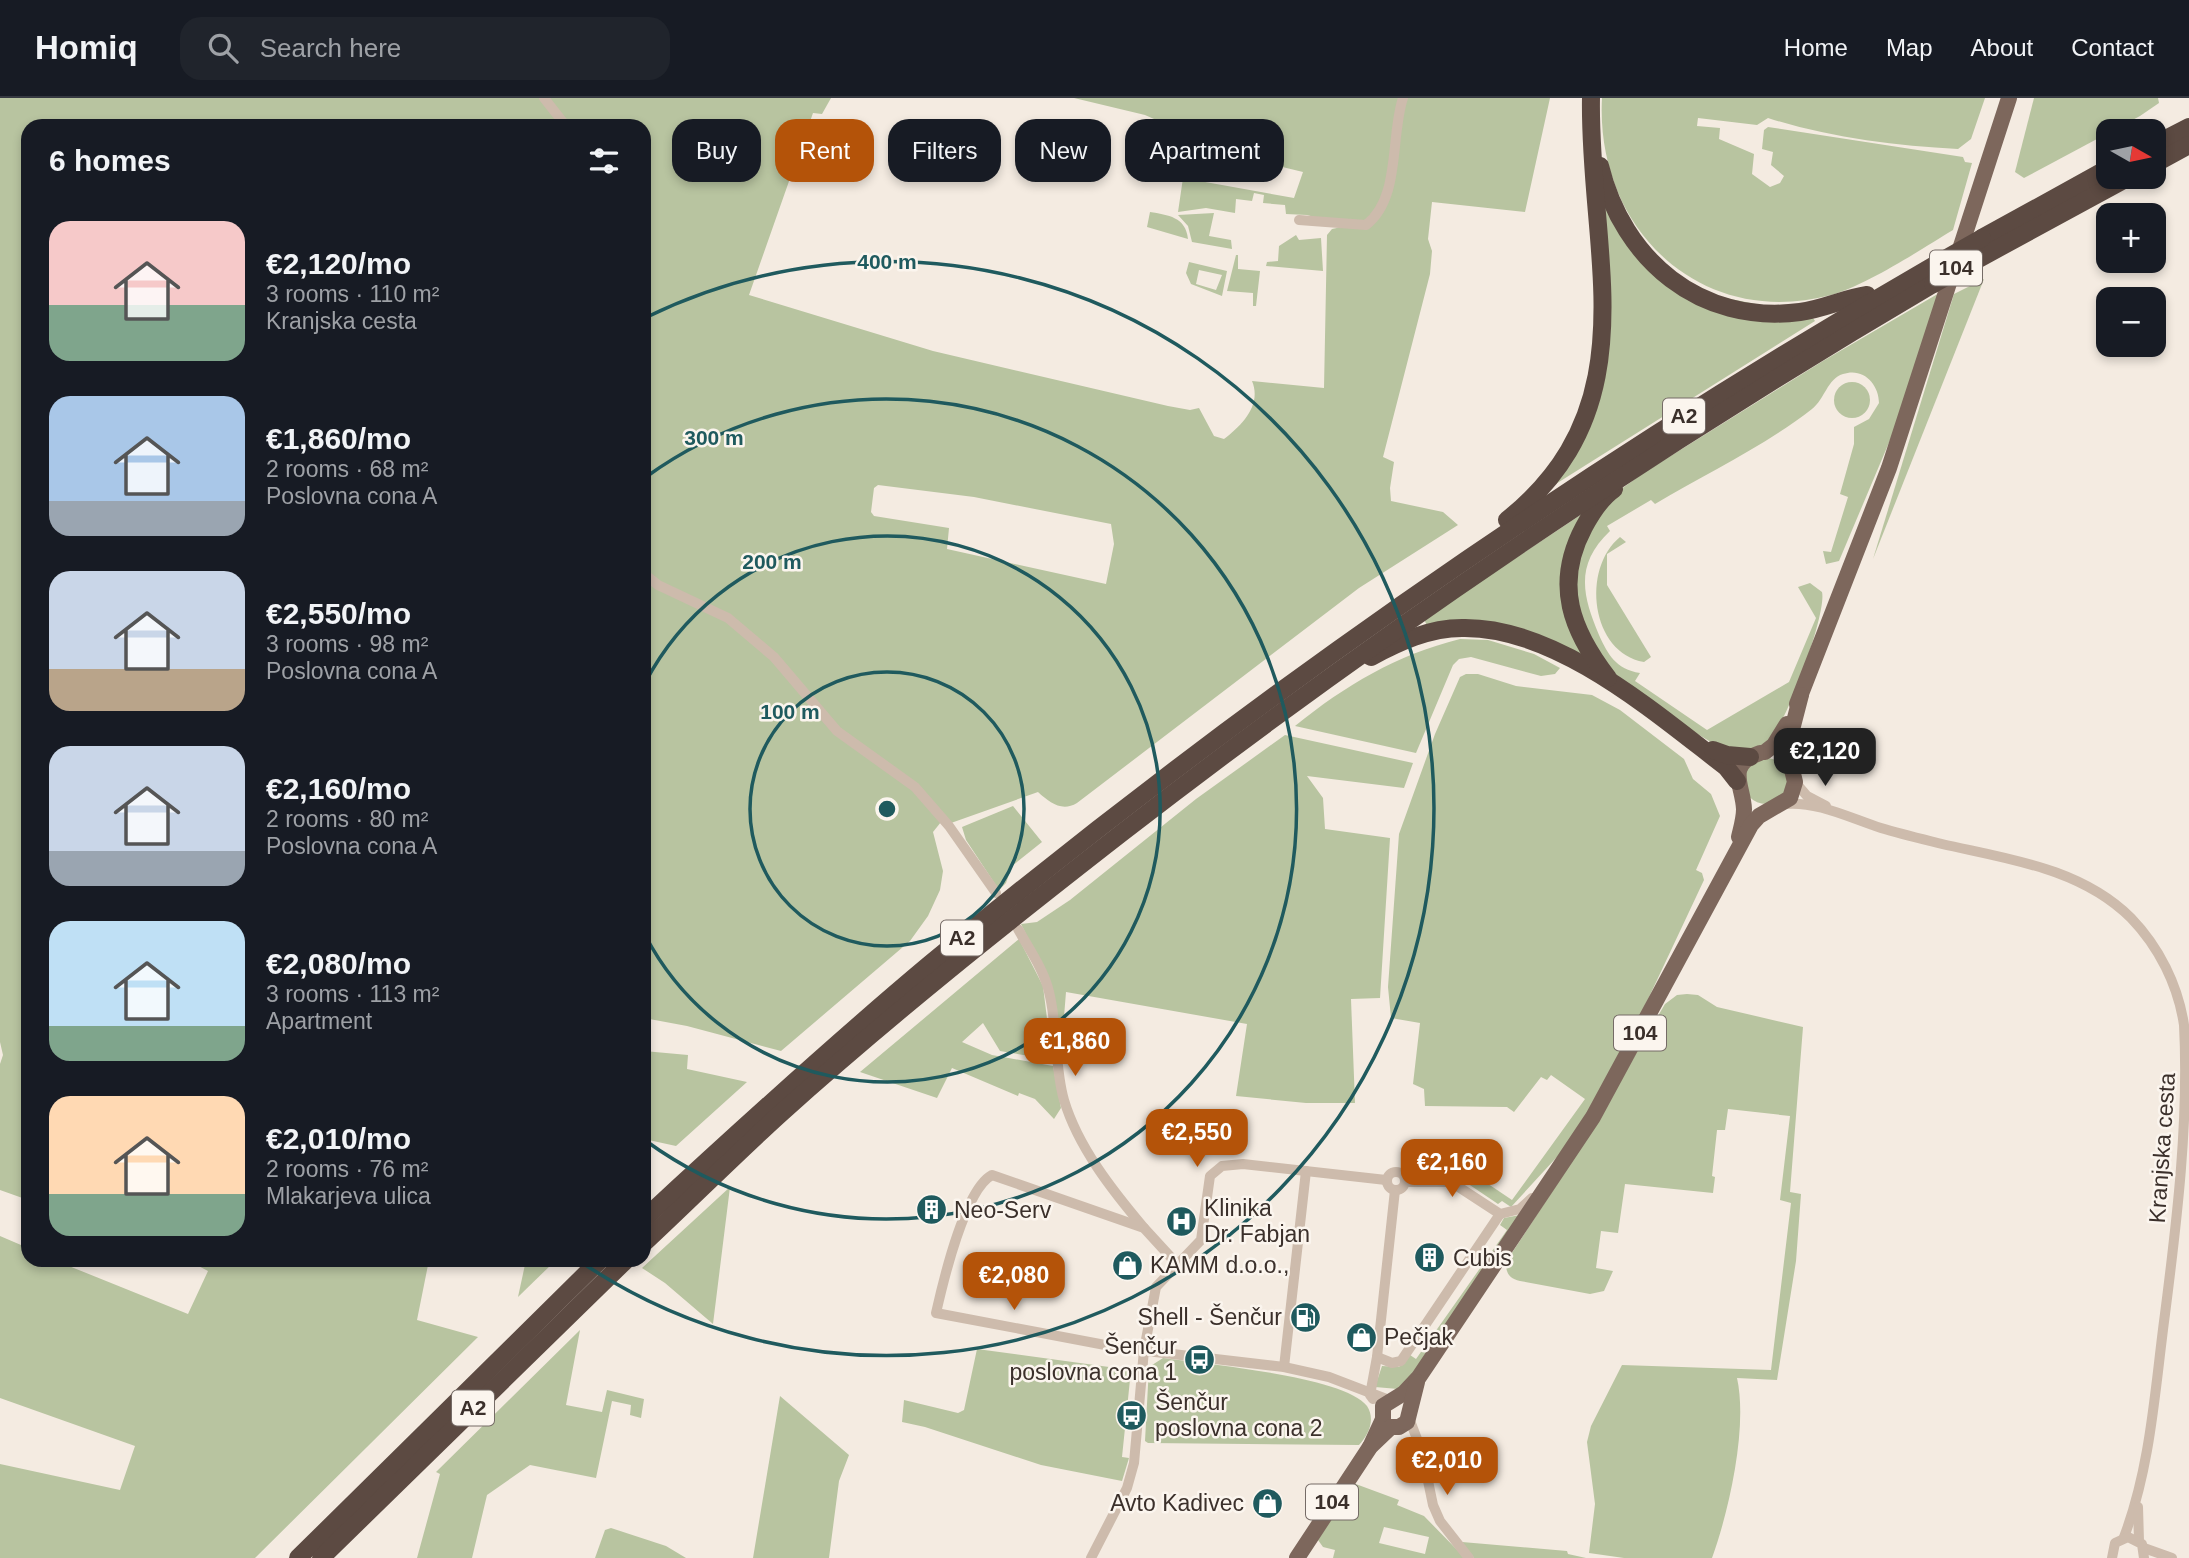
<!DOCTYPE html>
<html lang="en">
<head>
<meta charset="utf-8">
<style>
  :root { --surface:#171b24; --page:#20242c; --text:#f1f3f6; --muted:#9ea1a6; --line:#363941; --accent:#b45309 }
  body { margin:0; font-family:Helvetica,sans-serif; background:var(--page); color:var(--text); height:100vh; display:flex; flex-direction:column; font-size:26px; white-space:nowrap }
  * { box-sizing:border-box; margin:0 }
  p { font-size:23px; color:var(--muted) }
  .icon { flex:none; width:38px; height:38px; fill:none; stroke:currentColor; stroke-width:2; stroke-linecap:round; stroke-linejoin:round }
  .map { position:relative; flex:1; overflow:hidden }
  .side { position:absolute; left:21px; top:21px; width:630px; height:1148px; display:flex; flex-direction:column; background:var(--surface); border-radius:21px; box-shadow:0 4px 10px #0003 }
  .side>* { flex:none }
  .banner { position:absolute; left:672px; top:21px; width:665px; height:63px; display:flex; gap:14px }
  .needle { width:46px; rotate:99deg }
  .buttons { position:absolute; left:2096px; top:21px; display:grid; gap:14px }
  .buttons a { display:grid; place-items:center; width:70px; height:70px; border-radius:14px; background:var(--surface); box-shadow:0 4px 10px #0003; font-size:35px }
  .price { position:absolute; translate:-50% -60px; padding:0 16px; border-radius:14px; background:var(--accent); color:#fff; font-size:23px; line-height:46px; filter:drop-shadow(0 2px 4px #0008) }
  .price::after { content:''; position:absolute; left:50%; top:42px; width:21px; height:16px; margin-left:-10px; background:inherit; clip-path:polygon(0 0,100% 0,50% 100%) }
  .price.current { background:#222; color:#fff }
  ul { padding:0; list-style:none }
  li { display:flex; align-items:center; gap:21px; height:175px; padding:0 28px }
  li span { display:grid; place-items:center; flex:none; width:196px; height:140px; border-radius:21px; color:#555 }
  li>.icon { margin-inline-start:auto }
  span .icon { width:84px; height:84px; fill:#fffc; stroke-width:1 }
  li b { font-size:30px }
  h2 { display:flex; justify-content:space-between; align-items:center; height:84px; padding:0 28px; font-size:30px }
  .tag { padding:0 24px; border-radius:21px; background:var(--surface); box-shadow:0 4px 10px #0003; font-size:24px; line-height:63px }
  .tag.current { background:var(--accent); color:#fff }
  header { display:flex; align-items:center; gap:42px; box-sizing:border-box; height:98px; padding:0 35px; background:var(--surface); border-bottom:2px solid var(--line) }
  header strong { font-size:33px }
  nav { display:flex; gap:38px; margin-inline-start:auto; font-size:24px }
  .search { width:490px; height:63px; background:var(--page); display:flex; align-items:center; gap:18px; box-sizing:border-box; padding:0 24px; border-radius:21px; color:var(--muted); font-size:26px }
  .map>svg:first-child { display:block }
  .green { fill:#b8c4a0; fill-rule:evenodd }
  .lines { fill:none; stroke-linecap:round; stroke-linejoin:round }
  .minor { stroke:#cdbbac; stroke-width:10 }
  .primary { stroke:#7d675c; stroke-width:16 }
  .motorway { stroke:#5c4a42; stroke-width:18 }
  .motorway-bridge { stroke:#5c4a42; stroke-width:18 }
  .ring { fill:none; stroke:#1f5a5e; stroke-width:3.5 }
  .labels { text-anchor:middle; stroke-width:5; stroke-linejoin:round; paint-order:stroke }
  .shield { fill:#fbf5ee; stroke:#756b66; stroke-width:2 }
  .shield-label { font-size:21px; font-weight:bold; fill:#3b302b }
  .street-label { font-size:23px; fill:#3b302b; stroke:#fbf5ee }
  .poi-label { font-size:23px; fill:#3b302b; stroke:#fbf5ee; text-anchor:start }
  .centre { fill:#1f5a5e; stroke:#fbf5ee; stroke-width:3.5 }
  .ring-label { font-size:21px; text-anchor:middle; font-weight:bold; fill:#1f5a5e; stroke:#fbf5ee; stroke-width:5; stroke-linejoin:round; paint-order:stroke }
</style>
</head>
<body>
<header>
<strong>Homiq</strong>
<div class="search"><svg class="icon" aria-label="search" viewBox="0 0 24 24"><circle cx="10" cy="10" r="6"/><path d="M15 15l6 6"/></svg>Search here</div>
<nav><a>Home</a><a>Map</a><a>About</a><a>Contact</a></nav>
</header>
<div class="map">
<svg width="2189" height="1460" viewBox="0 0 2189 1460">
  <rect width="100%" height="100%" fill="#f4ebe1"/>
  <!-- green -->
  <g class="green">
    <path d="M0,0H831L822,16L813,15L749,197L933,253L1168,308L1190,312L1199,310L1214,338L1224,341C1242,327 1262,307 1252,283L1324,290L1327,137L1332,131L1346,128L1307,117L1286,116L1285,107L1263,105L1264,97L1254,95L1252,103L1236,101L1235,115L1206,110L1178,114L1183,80L1294,100L1303,74L1191,47L1173,38L1163,25L1145,17L1074,0H1550L1525,114L1432,104L1428,141L1432,153L1430,176L1383,359L1394,364L1390,390L1391,403L1443,414L1458,427L1359,490L1077,705C1062,714 1050,705 1038,694L951,725L941,724L933,734L943,773L940,792L928,818L910,843L781,953L687,928L644,920V28H28V1102L0,1092V966L3,957L0,944ZM878,387L974,399L1111,426L1114,446L1106,486L947,451L949,430L874,418L871,414L874,390Z"/>
    <path d="M1602,0H1985L1971,41L1958,51C1894,48 1827,39 1768,20L1757,27L1698,20L1697,28L1720,30L1719,41L1754,56L1752,76L1770,89L1780,85L1784,78L1771,67L1773,54L1762,51L1764,32L1768,29L1963,59L1965,64L1972,65L1953,132C1920,152 1867,187 1831,197C1700,232 1595,130 1602,0Z"/>
    <path d="M2034,0H2158L2159,5L2140,18L2024,80L2015,74Z"/>
    <path d="M1603,102L1619,135L1670,189L1811,217L1815,223L1551,389L1589,322Z"/>
    <path d="M1150,114C1168,117 1186,119 1188,141L1147,129Z"/>
    <path d="M1214,115L1209,138L1231,142L1232,151L1192,144L1188,128L1178,117Z"/>
    <path d="M1296,137L1299,142L1321,140L1323,173L1266,168L1267,164L1278,163L1279,148Z"/>
    <path d="M1236,157H1238V171L1260,173L1256,208H1253V195L1227,193Z"/>
    <path d="M1189,164L1227,173L1222,198L1191,186L1186,175ZM1199,172L1222,177L1216,192L1196,186Z"/>
    <path d="M1984,181L1873,461L1954,196Z"/>
    <path d="M1941,194L1893,335L1839,463L1826,466L1823,453L1831,454L1848,399L1840,396L1854,346V329L1869,321L1879,305C1879,286 1863,269 1843,276C1827,281 1825,301 1812,311C1766,347 1705,376 1655,406L1651,402L1607,428L1610,433C1575,466 1582,497 1599,537C1608,557 1616,571 1640,575L1635,583L1707,632L1789,584L1816,520L1798,489L1810,485L1822,494C1827,515 1787,623 1771,641C1765,647 1751,651 1742,655L1714,646L1655,610L1612,575L1582,535L1573,466L1610,399L1645,374L1823,263Z"/>
    <circle cx="1852" cy="302" r="18"/>
    <path d="M1582,416L1565,452L1589,562L1568,555L1427,528L1424,521Z"/>
    <path d="M1620,439L1626,444L1607,456V487L1651,559L1644,564C1591,555 1581,471 1620,439Z"/>
    <path d="M1460,541L1488,542L1534,556L1560,570L1555,576L1541,578L1471,559L1459,561L1453,567L1416,655L1295,628C1346,587 1396,557 1460,541Z"/>
    <path d="M1466,576H1478L1516,588L1592,597L1620,612L1684,661L1693,681L1711,696L1720,718L1696,772L1702,775L1704,782L1618,965L1567,1048L1511,1109L1502,1103L1498,1106L1455,1077L1460,1067L1512,1102L1585,1001L1551,977L1547,982L1541,979L1514,1014L1507,1009L1425,1008L1424,991L1413,986L1420,925L1391,920L1388,889L1399,736L1435,636L1460,579Z"/>
    <path d="M1285,637L1413,665L1404,690L1307,678L1323,700L1325,731L1390,740L1380,900L1351,901L1355,1005H1306L1236,998L1247,926L1066,894L1062,944H1059L1052,890L1021,826L1037,824L1070,802L1196,701Z"/>
    <circle cx="1766" cy="683" r="23"/>
    <path d="M1013,708L1042,744L1012,768L1006,785L999,792L966,742L962,729Z"/>
    <path d="M1019,841L1043,888L1052,962L1000,953L983,925L962,944L992,957L1053,968L1061,1010L1054,1021L1035,1001L1019,995L1018,998L952,970L937,1000L860,974Z"/>
    <path d="M1687,896L1698,897L1717,909L1803,929L1790,1094L1801,1096L1796,1163L1777,1282L1737,1280C1748,1329 1729,1413 1712,1460H1624L1589,1455L1595,1406L1587,1344L1591,1328L1622,1267L1771,1272L1791,1105L1780,1102L1790,1018L1728,1011L1725,1032H1717L1712,1078L1715,1079L1713,1095L1625,1086L1618,1135L1601,1133L1596,1170L1613,1173L1604,1193L1590,1196L1520,1183C1509,1180 1506,1176 1506,1164L1582,1048L1665,906L1677,897Z"/>
    <path d="M644,953L688,957L687,971L747,984L676,1048L644,1041Z"/>
    <path d="M730,1089L713,1226L665,1185L642,1170Z"/>
    <path d="M1520,1117L1410,1280L1398,1291L1375,1289L1382,1268L1399,1269L1410,1257L1416,1261L1507,1132L1500,1127L1504,1120Z"/>
    <path d="M0,1138L28,1150V1162H54L188,1216L208,1173L187,1162H429L417,1222L478,1239L255,1460H0V1366L120,1392L135,1348L0,1300Z"/>
    <path d="M526,1162H556L518,1199Z"/>
    <path d="M580,1232L566,1307L602,1314L607,1292L644,1301L641,1320L630,1317L631,1307L612,1303L596,1380L530,1367L487,1397L472,1460H417L440,1376L436,1374Z"/>
    <path d="M977,1251L1131,1272L1122,1359L1129,1360L1122,1383L1041,1367L925,1329L902,1324L904,1302L958,1315L964,1312Z"/>
    <path d="M1163,1260C1203,1266 1344,1278 1367,1308C1376,1322 1368,1337 1359,1347L1148,1345L1145,1343L1149,1269Z"/>
    <path d="M780,1298L849,1357L839,1383L829,1460H753Z"/>
    <path d="M1353,1385L1399,1402L1397,1407L1424,1418L1465,1460H1333L1335,1452L1323,1449L1318,1442ZM1384,1429L1429,1439L1425,1456L1379,1445Z"/>
    <path d="M611,1430L666,1448L686,1460H595L605,1432Z"/>
    <path d="M1462,1444L1567,1453L1568,1456L1586,1460H1474Z"/>
  </g>
  <g class="lines">
    <!-- minor -->
    <g class="minor">
      <path d="M544,0L566,28"/>
      <path d="M1299,122L1366,127C1401,100 1390,39 1403,0"/>
      <path d="M644,476L658,487L728,520L774,559L837,633L915,689L949,728L996,795"/>
      <path d="M1795,684L1807,698L1826,708"/>
      <path d="M1785,706C1817,703 1850,720 1881,730C1901,736 1922,741 1942,746C2008,761 2081,770 2131,820C2159,849 2178,887 2184,927C2189,1022 2177,1122 2165,1216C2155,1290 2151,1368 2124,1439"/>
      <path d="M1018,831C1029,851 1044,872 1049,894C1058,929 1054,967 1064,1002C1078,1049 1112,1092 1144,1130"/>
      <circle cx="1396" cy="1083" r="9"/>
      <path d="M1405,1084H1451L1500,1116L1520,1111L1532,1100"/>
      <path d="M1177,1166L1144,1130L992,1077C965,1091 943,1184 936,1215L1121,1250L1284,1269L1329,1279L1389,1302"/>
      <path d="M1377,1259L1392,1265L1401,1263L1500,1116"/>
      <path d="M1284,1269L1306,1073"/>
      <path d="M1373,1301L1370,1297L1377,1259L1395,1092"/>
      <path d="M1409,1320L1422,1354L1433,1407L1440,1423L1469,1460"/>
      <path d="M2138,1409L2139,1443"/>
      <path d="M2144,1450L2172,1460"/>
      <path d="M1091,1460L1127,1390L1134,1365L1144,1252L1156,1189L1201,1142L1210,1078L1222,1068L1243,1066L1386,1082"/>
      <path d="M2112,1460L2115,1445L2128,1439L2142,1446L2144,1460"/>
    </g>
    <!-- primary -->
    <g class="primary">
      <path d="M1797,606L1889,370L2009,0"/>
      <path d="M1765,654L1774,647L1787,626"/>
      <path d="M1739,739C1741,730 1744,721 1744,711C1743,687 1725,667 1760,655"/>
      <path d="M1370,1349L1383,1321V1308L1404,1295L1419,1279L1593,1019L1751,727L1759,718L1790,700L1795,684L1787,651L1801,597"/>
      <path d="M1297,1460L1370,1349L1391,1329H1399L1407,1324L1417,1284"/>
    </g>
    <!-- motorway -->
    <g class="motorway">
      <path d="M2154,47L2189,29"/>
      <path d="M2154,66L2189,47"/>
      <path d="M1600,68C1623,162 1700,227 1800,214C1823,211 1845,200 1867,197"/>
      <path d="M1982,140L2109,70"/>
      <path d="M1971,165L2129,79"/>
      <path d="M1507,422C1652,306 1588,156 1591,0"/>
      <path d="M1371,559C1399,544 1429,530 1462,530C1556,528 1654,614 1726,669L1737,683"/>
      <path d="M1608,580C1572,533 1553,487 1584,429C1591,416 1601,400 1614,391"/>
      <path d="M1713,652L1727,657L1750,659"/>
      <path d="M644,1121C738,1034 832,948 930,866C1248,603 1587,367 1945,161"/>
      <path d="M644,1145C689,1103 733,1059 779,1017C889,918 1006,825 1123,734C1381,534 1651,352 1933,186"/>
      <path d="M298,1460L600,1162"/>
      <path d="M321,1460L626,1162"/>
    </g>
    <!-- motorway-bridge -->
    <g class="motorway-bridge">
      <path d="M1945,161L1982,140"/>
      <path d="M1933,186L1971,165"/>
    </g>
  </g>
  <!-- distance rings -->
  <g class="ring">
    <circle cx="887" cy="711" r="137"/>
    <path d="M645 585A273 273 0 1 1 645 837"/>
    <path d="M646 379A410 410 0 1 1 646 1043"/>
    <path d="M647 219A547 547 0 1 1 581 1164"/>
  </g>
  <!-- icons -->
  <defs>
    <symbol id="building-disc" viewBox="-11 -11 22 22"><circle r="9.5" fill="#1f5a5e" stroke="#fbf5ee"/><path d="M-4-6H4V6H1V3H-1V6H-4ZM-2.5-4.3h1.7v1.8h-1.7ZM.8-4.3h1.7v1.8H.8ZM-2.5-1h1.7V.8h-1.7ZM.8-1h1.7V.8H.8Z" fill="#fff"/></symbol>
    <symbol id="hospital-disc" viewBox="-11 -11 22 22"><circle r="9.5" fill="#1f5a5e" stroke="#fbf5ee"/><path d="M-5-5h3v3.5h4V-5h3V5h-3V1.5h-4V5h-3Z" fill="#fff"/></symbol>
    <symbol id="shop-disc" viewBox="-11 -11 22 22"><circle r="9.5" fill="#1f5a5e" stroke="#fbf5ee"/><path d="M-5-2.5h2.3a2.7 3.5 0 0 1 5.4 0H5L5.5 6h-11ZM-1.5-2.5h3a1.5 2.3 0 0 0-3 0Z" fill="#fff"/></symbol>
    <symbol id="fuel-disc" viewBox="-11 -11 22 22"><circle r="9.5" fill="#1f5a5e" stroke="#fbf5ee"/><path d="M-5.5-6h7V0h2V4h1.3V-2.5L3-4.5l.8-.8L6-3V5H2.5V1h-1V6h-7ZM-4.2-4.7v3.2H.2V-4.7Z" fill="#fff"/></symbol>
    <symbol id="bus-disc" viewBox="-11 -11 22 22"><circle r="9.5" fill="#1f5a5e" stroke="#fbf5ee"/><path d="M-5-6H5V4H4V6H2V4H-2V6H-4V4H-5ZM-3.5-4V0h7V-4ZM-3.5 1.2v1.5H-2V1.2ZM2 1.2v1.5H3.5V1.2Z" fill="#fff"/></symbol>
  </defs>
  <g fill-rule="evenodd">
    <use href="#building-disc" x="914" y="1094" width="35" height="35"/>
    <use href="#hospital-disc" x="1164" y="1106" width="35" height="35"/>
    <use href="#building-disc" x="1412" y="1142" width="35" height="35"/>
    <use href="#shop-disc" x="1110" y="1150" width="35" height="35"/>
    <use href="#fuel-disc" x="1288" y="1202" width="35" height="35"/>
    <use href="#shop-disc" x="1344" y="1222" width="35" height="35"/>
    <use href="#bus-disc" x="1182" y="1244" width="35" height="35"/>
    <use href="#bus-disc" x="1114" y="1300" width="35" height="35"/>
    <use href="#shop-disc" x="1250" y="1388" width="35" height="35"/>
  </g>
  <g class="labels">
    <!-- shield labels -->
    <g class="shield">
      <rect x="1930" y="152.5" width="52" height="35" rx="5"/>
      <rect x="1663" y="300.5" width="42" height="35" rx="5"/>
      <rect x="941" y="822.5" width="42" height="35" rx="5"/>
      <rect x="1614" y="917.5" width="52" height="35" rx="5"/>
      <rect x="452" y="1292.5" width="42" height="35" rx="5"/>
      <rect x="1306" y="1386.5" width="52" height="35" rx="5"/>
    </g>
    <g class="shield-label">
      <text x="1956" y="177">104</text>
      <text x="1684" y="325">A2</text>
      <text x="962" y="847">A2</text>
      <text x="1640" y="942">104</text>
      <text x="473" y="1317">A2</text>
      <text x="1332" y="1411">104</text>
    </g>
    <!-- street labels -->
    <g class="street-label">
      <text transform="translate(2162 1050) rotate(-86)" y="8">Kranjska cesta</text>
    </g>
    <!-- poi labels -->
    <g class="poi-label">
      <text x="1204" y="1118">Klinika<tspan x="1204" dy="26">Dr. Fabjan</tspan></text>
      <text x="954" y="1120">Neo-Serv</text>
      <text x="1453" y="1168">Cubis</text>
      <text x="1150" y="1175">KAMM d.o.o.,</text>
      <text x="1282" y="1227" text-anchor="end">Shell - Šenčur</text>
      <text x="1384" y="1247">Pečjak</text>
      <text x="1177" y="1256" text-anchor="end">Šenčur<tspan x="1177" dy="26">poslovna cona 1</tspan></text>
      <text x="1155" y="1312">Šenčur<tspan x="1155" dy="26">poslovna cona 2</tspan></text>
      <text x="1244" y="1413" text-anchor="end">Avto Kadivec</text>
    </g>
  </g>
  <circle cx="887" cy="711" r="10" class="centre"/>
  <g class="ring-label">
    <text x="887" y="171">400 m</text>
    <text x="714" y="347">300 m</text>
    <text x="772" y="471">200 m</text>
    <text x="790" y="621">100 m</text>
  </g>
</svg>
<div class="buttons">
<a><svg class="needle" viewBox="-14 -14 28 28"><path d="M0-13l5 13h-10z" fill="#e53935"/><path d="M0 13l5-13h-10z" fill="#9ea1a6"/></svg></a>
<a>+</a>
<a>−</a>
</div>
<b class="price current" style="left:1825px;top:690px">€2,120</b>
<b class="price" style="left:1075px;top:980px">€1,860</b>
<b class="price" style="left:1197px;top:1071px">€2,550</b>
<b class="price" style="left:1452px;top:1101px">€2,160</b>
<b class="price" style="left:1014px;top:1214px">€2,080</b>
<b class="price" style="left:1447px;top:1399px">€2,010</b>
<div class="banner">
<a class="tag">Buy</a>
<a class="tag current">Rent</a>
<a class="tag">Filters</a>
<a class="tag">New</a>
<a class="tag">Apartment</a>
</div>
<section class="side">
<h2>6 homes<svg class="icon" aria-label="filters" viewBox="0 0 24 24"><path d="M4 7h16M4 17h16"/><circle cx="9" cy="7" r="2"/><circle cx="15" cy="17" r="2"/></svg></h2>
<ul>
<li><span style="background:linear-gradient(#f6c9c9 60%,#7fa58c 0)"><svg class="icon" aria-label="home" viewBox="0 0 24 24"><path d="M3 11l9-7 9 7M6 9v11h12V9"/></svg></span><div><b>€2,120/mo</b><p>3 rooms · 110 m²</p><p>Kranjska cesta</p></div></li>
<li><span style="background:linear-gradient(#a9c7e8 75%,#9aa5b1 0)"><svg class="icon" aria-label="home" viewBox="0 0 24 24"><path d="M3 11l9-7 9 7M6 9v11h12V9"/></svg></span><div><b>€1,860/mo</b><p>2 rooms · 68 m²</p><p>Poslovna cona A</p></div></li>
<li><span style="background:linear-gradient(#c9d6e8 70%,#b9a48a 0)"><svg class="icon" aria-label="home" viewBox="0 0 24 24"><path d="M3 11l9-7 9 7M6 9v11h12V9"/></svg></span><div><b>€2,550/mo</b><p>3 rooms · 98 m²</p><p>Poslovna cona A</p></div></li>
<li><span style="background:linear-gradient(#c9d6e8 75%,#9aa5b1 0)"><svg class="icon" aria-label="home" viewBox="0 0 24 24"><path d="M3 11l9-7 9 7M6 9v11h12V9"/></svg></span><div><b>€2,160/mo</b><p>2 rooms · 80 m²</p><p>Poslovna cona A</p></div></li>
<li><span style="background:linear-gradient(#bfe0f5 75%,#7fa58c 0)"><svg class="icon" aria-label="home" viewBox="0 0 24 24"><path d="M3 11l9-7 9 7M6 9v11h12V9"/></svg></span><div><b>€2,080/mo</b><p>3 rooms · 113 m²</p><p>Apartment</p></div></li>
<li><span style="background:linear-gradient(#ffd9b3 70%,#7fa58c 0)"><svg class="icon" aria-label="home" viewBox="0 0 24 24"><path d="M3 11l9-7 9 7M6 9v11h12V9"/></svg></span><div><b>€2,010/mo</b><p>2 rooms · 76 m²</p><p>Mlakarjeva ulica</p></div></li>
</ul>
</section>
</div>
</body>
</html>
